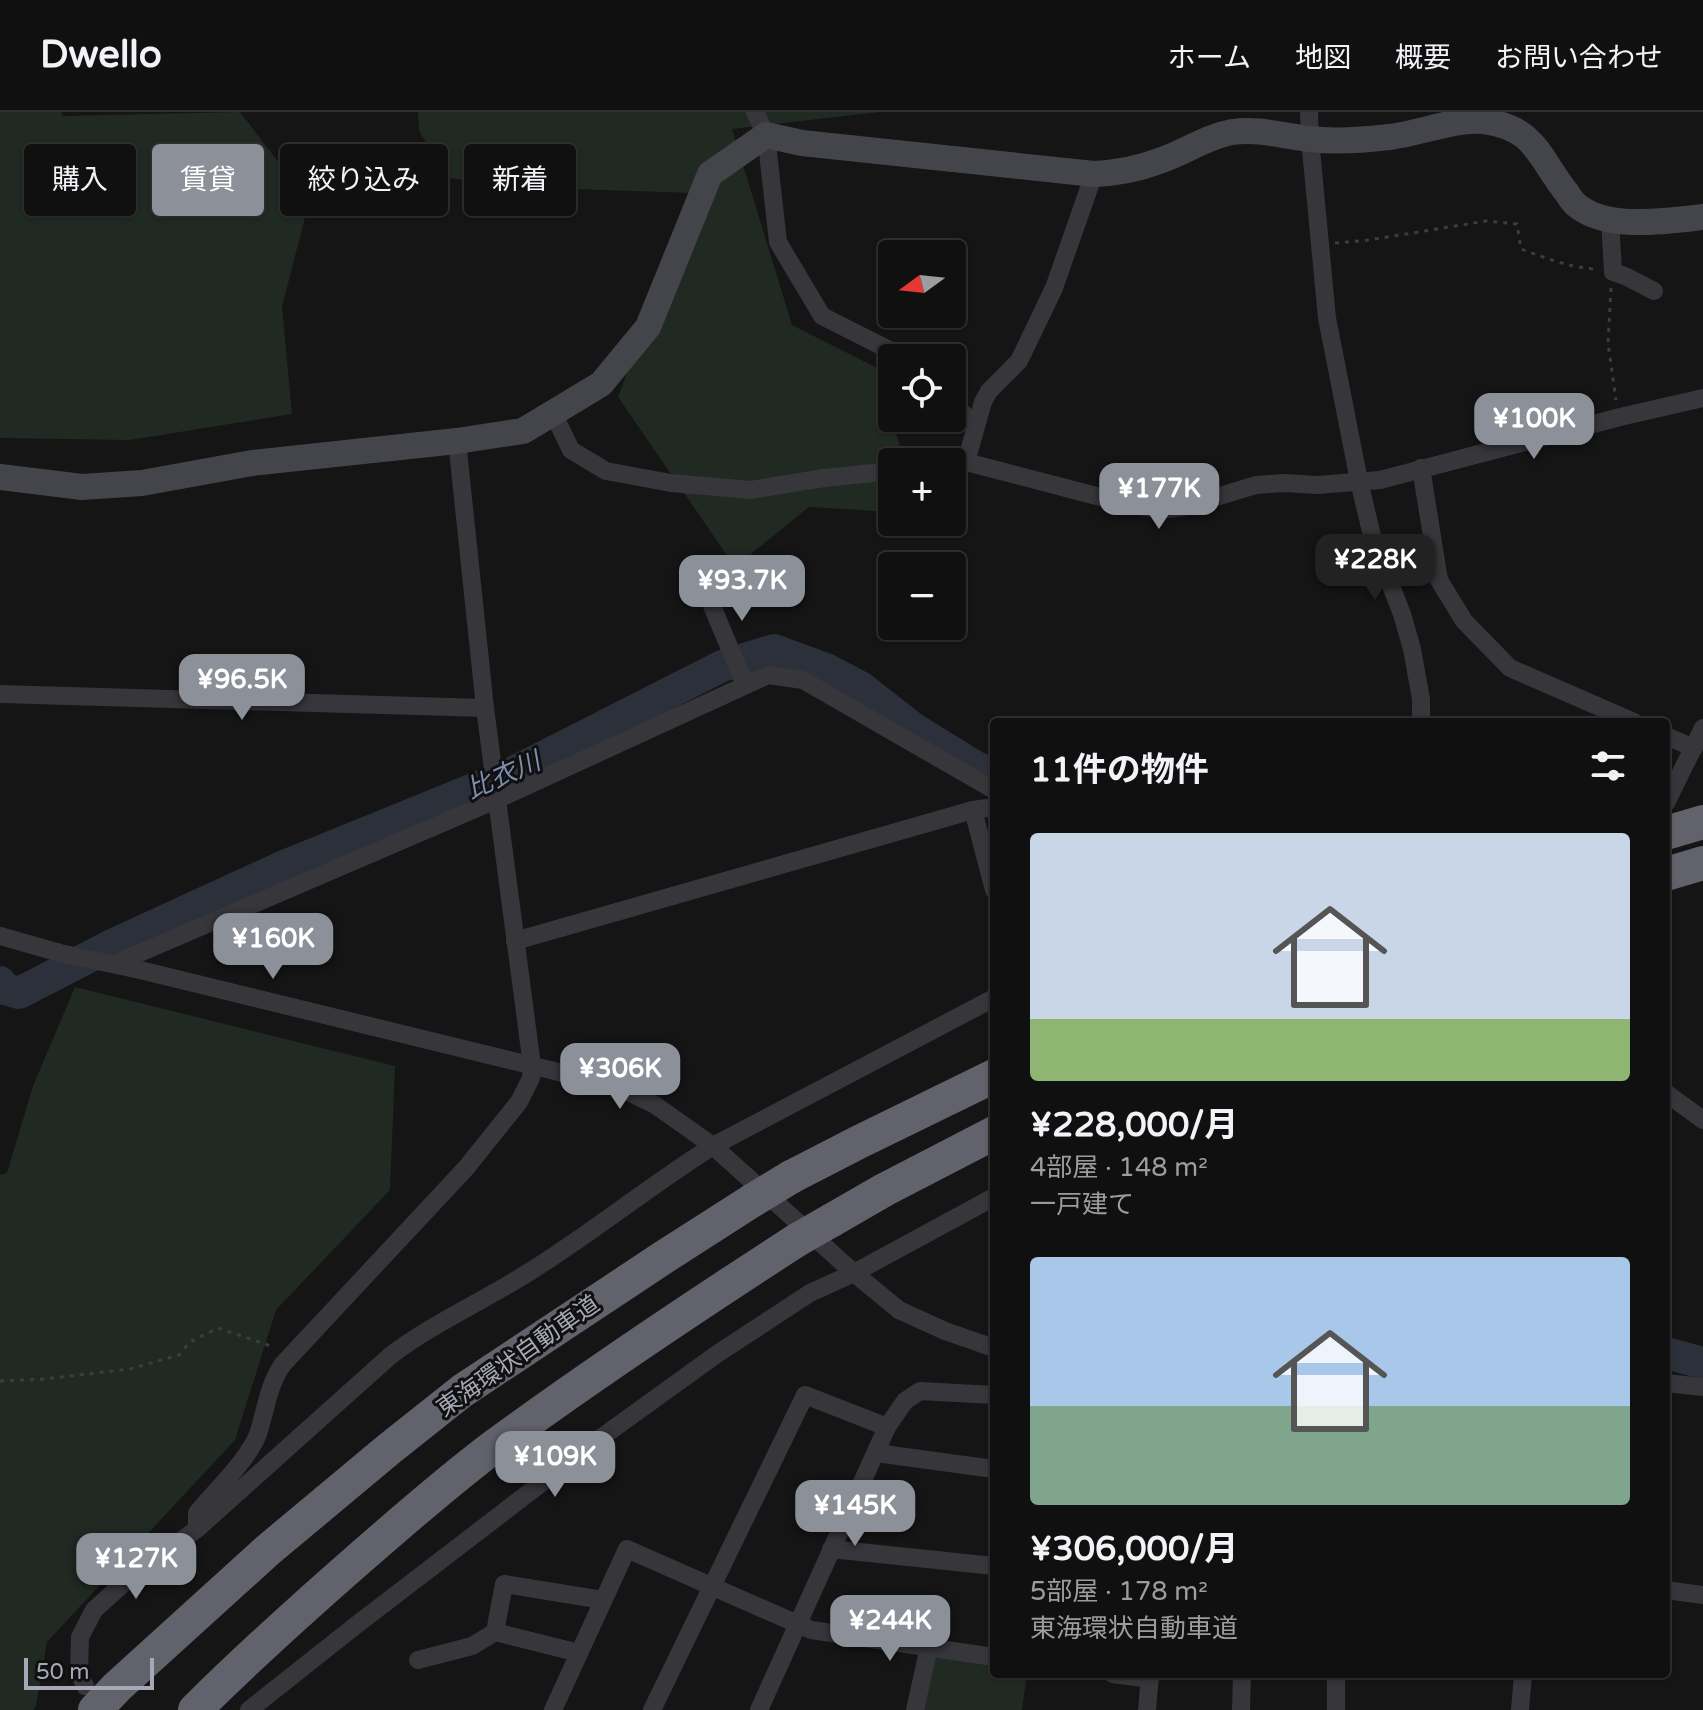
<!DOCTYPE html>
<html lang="ja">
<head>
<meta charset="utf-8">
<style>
  :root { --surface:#101010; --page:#191919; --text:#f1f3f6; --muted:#9c9d9f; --line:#303030; --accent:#8c9099 }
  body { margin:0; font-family:"Varela Round","Noto Sans JP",sans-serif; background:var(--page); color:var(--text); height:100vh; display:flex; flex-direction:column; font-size:30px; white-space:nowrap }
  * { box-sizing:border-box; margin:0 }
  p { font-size:26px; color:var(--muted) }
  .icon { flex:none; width:44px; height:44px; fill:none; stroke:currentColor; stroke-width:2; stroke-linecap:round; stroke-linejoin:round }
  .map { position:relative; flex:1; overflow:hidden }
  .sheet { position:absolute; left:990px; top:606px; width:680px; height:960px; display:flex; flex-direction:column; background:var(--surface); border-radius:8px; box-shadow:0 2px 6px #0004,0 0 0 2px var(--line) }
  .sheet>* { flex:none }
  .guide { position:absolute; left:24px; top:32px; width:760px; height:72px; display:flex; gap:16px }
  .needle { width:52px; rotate:255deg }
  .tools { position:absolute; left:878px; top:128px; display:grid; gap:16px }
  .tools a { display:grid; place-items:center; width:88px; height:88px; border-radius:8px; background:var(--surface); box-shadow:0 2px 6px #0004,0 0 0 2px var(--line); font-size:40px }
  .scale { position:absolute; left:24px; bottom:20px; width:130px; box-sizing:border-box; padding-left:8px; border:4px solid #a6a8b6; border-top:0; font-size:22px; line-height:28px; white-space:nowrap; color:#a6a8b6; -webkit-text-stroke:6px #101011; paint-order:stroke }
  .price { position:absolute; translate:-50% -68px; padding:0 18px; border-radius:16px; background:var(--accent); color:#fff; font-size:26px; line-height:52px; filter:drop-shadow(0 2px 4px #0008) }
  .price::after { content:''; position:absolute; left:50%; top:48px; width:24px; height:18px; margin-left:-12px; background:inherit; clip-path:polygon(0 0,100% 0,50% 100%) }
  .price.current { background:#222; color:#fff }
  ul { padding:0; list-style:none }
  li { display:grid; align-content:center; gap:16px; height:424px; padding:0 40px }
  li span { display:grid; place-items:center; height:248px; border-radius:8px; color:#555 }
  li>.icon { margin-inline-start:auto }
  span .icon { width:144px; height:144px; fill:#fffc; stroke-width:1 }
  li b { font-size:34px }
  h2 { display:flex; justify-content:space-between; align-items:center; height:96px; padding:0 40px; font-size:34px }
  .pill { padding:0 28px; border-radius:8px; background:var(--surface); box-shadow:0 2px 6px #0004,0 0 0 2px var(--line); font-size:28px; line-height:72px }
  .pill.current { background:var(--accent); color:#fff }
  header { display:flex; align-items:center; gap:48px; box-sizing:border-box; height:112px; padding:0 40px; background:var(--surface); border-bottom:2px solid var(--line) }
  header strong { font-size:38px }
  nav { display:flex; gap:44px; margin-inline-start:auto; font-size:28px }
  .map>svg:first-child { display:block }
  .green { fill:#212923 }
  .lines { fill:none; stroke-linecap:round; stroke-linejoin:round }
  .river { stroke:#2b303a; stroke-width:32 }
  .path { stroke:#3c3c42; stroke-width:3; stroke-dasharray:4 6; stroke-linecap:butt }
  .street { stroke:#36363b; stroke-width:18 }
  .secondary { stroke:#44444b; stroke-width:26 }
  .highway { stroke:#62626c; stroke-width:34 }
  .highway-bridge { stroke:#62626c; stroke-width:34 }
  .labels { text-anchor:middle; stroke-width:6; stroke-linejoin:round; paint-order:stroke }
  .street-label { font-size:24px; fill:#a6a8b6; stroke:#101011 }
  .water-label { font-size:26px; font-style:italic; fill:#7d8eb1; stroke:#101011 }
</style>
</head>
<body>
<header>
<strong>Dwello</strong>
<nav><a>ホーム</a><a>地図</a><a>概要</a><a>お問い合わせ</a></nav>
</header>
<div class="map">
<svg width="1703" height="1598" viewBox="0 0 1703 1598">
  <rect width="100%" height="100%" fill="#151516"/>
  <!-- green -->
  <g class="green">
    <path d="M0,0H61L63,4L240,0L309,90L282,195L292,302L130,328L0,326Z"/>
    <path d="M418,0H880L732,17L792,213L879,257L904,350H892V400L809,395L735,455L618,285L694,81L541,76L449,66L419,19Z"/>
    <path d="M75,875L395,954L390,1078L276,1198L235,1328L47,1530L36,1594L33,1598H0V1063L7,1061L33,974Z"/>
    <path d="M932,1541L994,1549V1562H1027L1022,1598H920Z"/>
  </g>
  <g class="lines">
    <!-- river -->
    <g class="river">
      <path d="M0,870L5,877L19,881L114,832L284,754L508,663L722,554L774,538L826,557L862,576L913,616L976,655L994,662"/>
      <path d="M1666,1241L1703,1251"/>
    </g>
    <!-- path -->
    <g class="path">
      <path d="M1335,131L1369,128L1486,109L1517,112L1521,137C1545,146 1569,155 1594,157"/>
      <path d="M1611,176L1608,231L1616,288"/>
      <path d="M0,1269L44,1267L130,1257L179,1243L190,1230L218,1216L274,1235"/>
    </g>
    <!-- street -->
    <g class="street">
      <path d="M755,0L766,23L778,130L822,204L905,246"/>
      <path d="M1309,0L1310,27L1327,206L1359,369L1373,428L1402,502L1412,537L1421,587V610"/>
      <path d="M1610,108L1613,160L1625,164L1654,179"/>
      <path d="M952,291L975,313"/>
      <path d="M553,301L571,338L606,359L671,371L751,378L824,366L892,359"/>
      <path d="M966,350L983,290L989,279L1019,249L1054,176L1094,62"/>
      <path d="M952,352L966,350L1127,392L1161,398L1183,395L1256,373L1284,371L1317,373L1380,368L1620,305L1703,286"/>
      <path d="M1421,356L1439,468L1464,509L1510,556L1634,610"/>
      <path d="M700,465L745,573"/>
      <path d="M0,582L485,596"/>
      <path d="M1666,624L1694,636"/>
      <path d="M1666,691L1703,616"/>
      <path d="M973,698L994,778"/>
      <path d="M0,824L60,841L140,858L616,974L655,993L713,1034L854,1161L899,1198L945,1219L994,1236"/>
      <path d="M515,829L973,698L994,695"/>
      <path d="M114,852L496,688L768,563L803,568L994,678"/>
      <path d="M1666,981L1703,1008"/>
      <path d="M1666,1271L1703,1275"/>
      <path d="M876,1341L994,1357"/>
      <path d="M197,1417V1401C215,1379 248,1348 258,1322C266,1298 268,1273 283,1252L466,1056L519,990L531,966L532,954L485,596L457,329"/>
      <path d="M831,1437L994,1454"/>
      <path d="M1666,1478L1703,1483"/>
      <path d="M495,1520L579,1541"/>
      <path d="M418,1548L472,1534L495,1520L504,1472L603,1488"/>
      <path d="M1113,1562L1150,1567"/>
      <path d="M1336,1562V1598"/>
      <path d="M85,1574L79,1561L80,1525L94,1498L126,1469L197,1417L390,1244C432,1212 481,1190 526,1162C591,1122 649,1074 713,1034L994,886"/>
      <path d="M249,1598L355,1514L595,1330L717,1242L810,1181L854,1161L994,1085"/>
      <path d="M553,1598L627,1437L811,1518L994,1545"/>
      <path d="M652,1598L805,1283L887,1315"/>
      <path d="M759,1598L887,1315L905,1289L920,1279L994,1283"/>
      <path d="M915,1598L929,1535"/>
      <path d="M1147,1598L1150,1562"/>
      <path d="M1241,1598L1242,1562"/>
      <path d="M1520,1598L1523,1562"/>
    </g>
    <!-- secondary -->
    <path class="secondary" d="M0,365L82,375L142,371L252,351L457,329L523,319L601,272L648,215L710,62L766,23L802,31L1094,62C1115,61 1138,57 1159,49C1184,41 1205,25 1232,20C1259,16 1283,24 1310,27C1335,30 1363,28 1389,25C1419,22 1454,6 1484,9C1537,16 1539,47 1567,81C1570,86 1574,92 1579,95C1609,118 1667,109 1703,105"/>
    <!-- highway -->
    <g class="highway">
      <path d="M1666,721L1703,710"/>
      <path d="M1666,762L1703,751"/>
      <path d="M791,1065L859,1030L994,964"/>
      <path d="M832,1108L884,1078L994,1021"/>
      <path d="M95,1598L117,1575L268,1438L389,1337L462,1279L661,1147L753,1088"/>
      <path d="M195,1598C248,1545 304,1495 360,1446C405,1407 449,1368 496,1333C594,1261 695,1194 797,1128"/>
    </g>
    <!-- highway-bridge -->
    <g class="highway-bridge">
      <path d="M753,1088L791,1065"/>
      <path d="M797,1128L832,1108"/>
    </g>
  </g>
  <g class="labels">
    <!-- street labels -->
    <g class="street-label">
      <text transform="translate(518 1244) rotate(-35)" y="8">東海環状自動車道</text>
    </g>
    <!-- water labels -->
    <g class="water-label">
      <text transform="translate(503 663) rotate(-24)" y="9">比衣川</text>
    </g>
  </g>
</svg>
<div class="tools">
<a><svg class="needle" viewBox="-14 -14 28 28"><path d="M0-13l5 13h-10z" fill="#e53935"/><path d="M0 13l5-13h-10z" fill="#9c9d9f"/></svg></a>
<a><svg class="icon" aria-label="locate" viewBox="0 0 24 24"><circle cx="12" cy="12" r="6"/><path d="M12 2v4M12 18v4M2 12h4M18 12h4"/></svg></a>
<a>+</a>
<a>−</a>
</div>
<div class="scale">50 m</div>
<b class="price" style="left:1534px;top:349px">¥100K</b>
<b class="price" style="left:1159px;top:419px">¥177K</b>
<b class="price current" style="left:1375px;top:490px">¥228K</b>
<b class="price" style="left:742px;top:511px">¥93.7K</b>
<b class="price" style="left:242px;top:610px">¥96.5K</b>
<b class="price" style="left:273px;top:869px">¥160K</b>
<b class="price" style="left:620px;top:999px">¥306K</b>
<b class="price" style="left:555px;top:1387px">¥109K</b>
<b class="price" style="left:855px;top:1436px">¥145K</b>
<b class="price" style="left:136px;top:1489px">¥127K</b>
<b class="price" style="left:890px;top:1551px">¥244K</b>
<div class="guide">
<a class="pill">購入</a>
<a class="pill current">賃貸</a>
<a class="pill">絞り込み</a>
<a class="pill">新着</a>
</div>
<section class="sheet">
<h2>11件の物件<svg class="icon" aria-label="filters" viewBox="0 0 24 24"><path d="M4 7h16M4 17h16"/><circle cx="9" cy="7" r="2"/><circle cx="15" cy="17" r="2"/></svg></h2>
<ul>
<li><span style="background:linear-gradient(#c9d6e8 75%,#8fb573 0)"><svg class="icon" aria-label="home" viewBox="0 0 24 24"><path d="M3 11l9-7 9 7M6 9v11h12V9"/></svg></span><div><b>¥228,000/月</b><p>4部屋 · 148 m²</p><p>一戸建て</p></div></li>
<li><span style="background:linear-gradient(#a9c7e8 60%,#7fa58c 0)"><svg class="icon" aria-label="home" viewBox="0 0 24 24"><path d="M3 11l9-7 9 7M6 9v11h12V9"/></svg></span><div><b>¥306,000/月</b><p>5部屋 · 178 m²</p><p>東海環状自動車道</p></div></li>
</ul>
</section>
</div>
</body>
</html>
